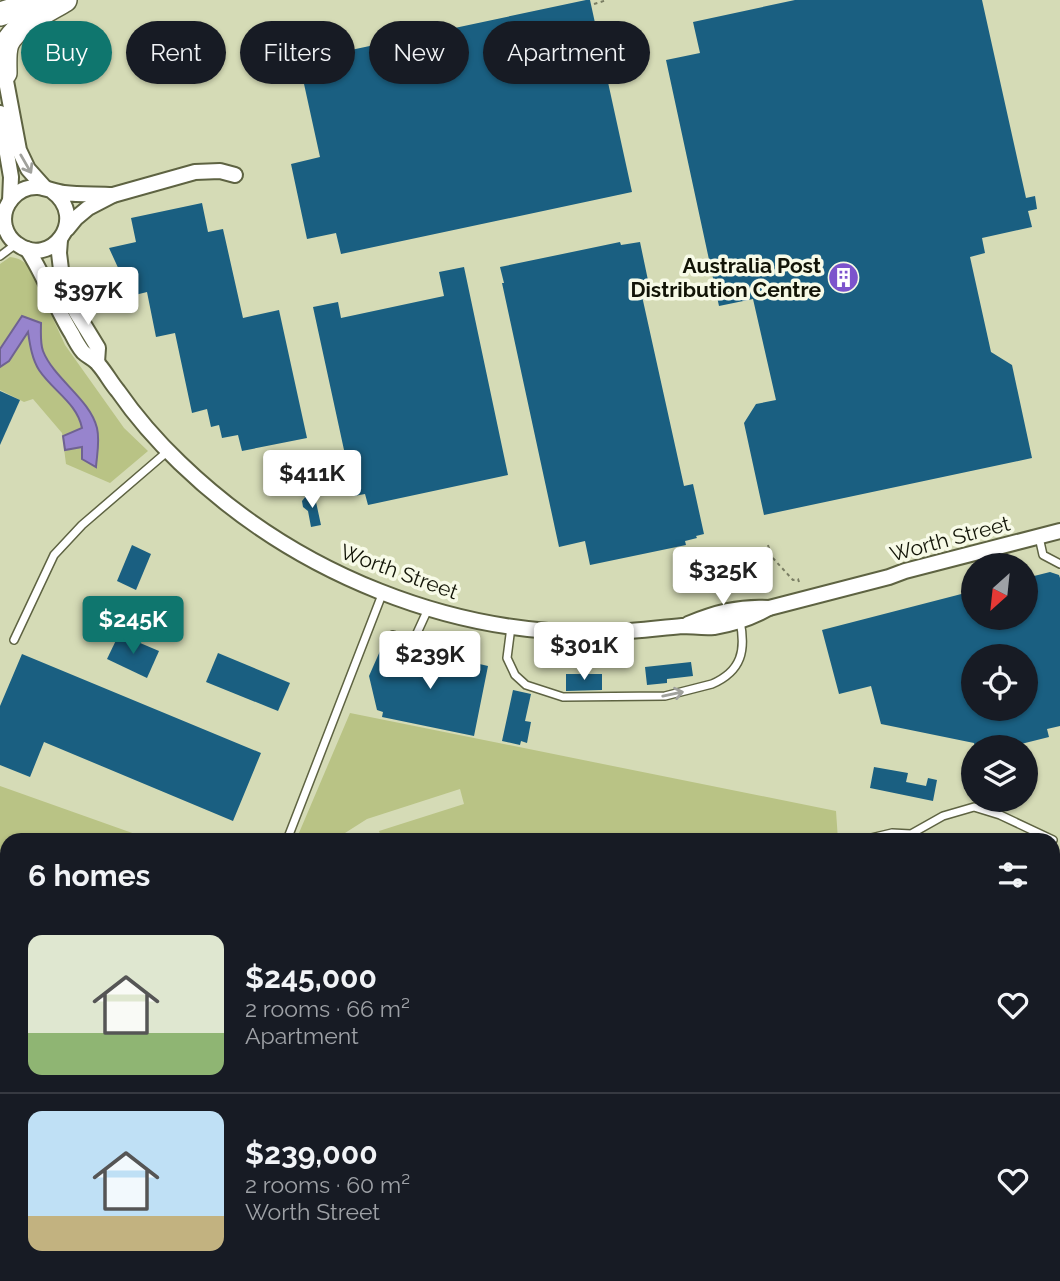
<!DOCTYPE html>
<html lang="en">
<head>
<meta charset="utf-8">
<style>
  :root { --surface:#171b24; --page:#242831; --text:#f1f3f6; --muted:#9ea1a6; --line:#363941; --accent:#0f766e }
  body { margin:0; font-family:Raleway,sans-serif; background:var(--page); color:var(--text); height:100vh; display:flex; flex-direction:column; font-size:26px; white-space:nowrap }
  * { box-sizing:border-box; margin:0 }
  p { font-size:23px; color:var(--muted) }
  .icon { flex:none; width:38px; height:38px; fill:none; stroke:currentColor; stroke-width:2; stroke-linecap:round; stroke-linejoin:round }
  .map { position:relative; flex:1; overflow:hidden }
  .details { position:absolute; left:0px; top:833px; width:1060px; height:448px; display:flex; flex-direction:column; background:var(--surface); border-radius:21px 21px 0 0; box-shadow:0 2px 5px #0004 }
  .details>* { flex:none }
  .hud { position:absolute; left:21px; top:21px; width:700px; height:63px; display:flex; gap:14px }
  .needle { width:46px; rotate:207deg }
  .buttons { position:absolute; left:961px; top:553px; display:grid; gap:14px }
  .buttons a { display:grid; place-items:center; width:77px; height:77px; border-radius:50%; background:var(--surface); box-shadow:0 2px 5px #0004; font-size:35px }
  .price { position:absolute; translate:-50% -60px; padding:0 16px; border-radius:7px; background:#fff; color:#222; font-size:23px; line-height:46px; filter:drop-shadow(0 2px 4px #0008) }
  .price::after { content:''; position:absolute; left:50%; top:42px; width:21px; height:16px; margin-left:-10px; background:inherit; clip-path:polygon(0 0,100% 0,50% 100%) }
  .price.active { background:var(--accent); color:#fff }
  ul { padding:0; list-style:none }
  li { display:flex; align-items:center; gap:21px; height:175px; padding:0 28px }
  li+li { border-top:2px solid var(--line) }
  li span { display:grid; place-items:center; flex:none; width:196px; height:140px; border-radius:14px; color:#555 }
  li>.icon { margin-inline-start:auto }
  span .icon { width:84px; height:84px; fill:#fffc; stroke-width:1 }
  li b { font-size:30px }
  h2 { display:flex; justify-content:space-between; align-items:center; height:84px; padding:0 28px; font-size:30px }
  .chip { padding:0 24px; border-radius:32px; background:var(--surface); box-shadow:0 2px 5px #0004; font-size:24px; line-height:63px }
  .chip.active { background:var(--accent); color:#fff }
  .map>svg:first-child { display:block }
  .green { fill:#b9c385 }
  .water { fill:#9784cd; stroke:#6f6292; stroke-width:2 }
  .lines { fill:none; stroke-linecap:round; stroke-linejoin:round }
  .stream { stroke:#6f6292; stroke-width:3.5 }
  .building { fill:#1a5f81; fill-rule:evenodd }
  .service-casing { stroke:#5e6342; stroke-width:10 }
  .minor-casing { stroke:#5e6342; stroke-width:18 }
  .trunk-casing { stroke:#5e6342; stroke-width:26 }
  .path { stroke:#7a7e64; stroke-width:2; stroke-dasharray:3.5 3.5; stroke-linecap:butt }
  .service { stroke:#fff; stroke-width:7 }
  .minor { stroke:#fff; stroke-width:14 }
  .trunk { stroke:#fff; stroke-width:23 }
  .rail { stroke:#323524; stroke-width:3.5; stroke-dasharray:14 7; stroke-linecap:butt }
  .oneway { stroke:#a0a19c }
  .labels { text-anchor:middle; stroke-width:7; stroke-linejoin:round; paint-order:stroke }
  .poi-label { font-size:21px; font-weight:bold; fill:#121407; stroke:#f7fae7; text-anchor:end }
  .street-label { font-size:21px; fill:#121407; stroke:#f7fae7 }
</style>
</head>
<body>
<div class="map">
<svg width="1060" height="1281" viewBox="0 0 1060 1281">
  <rect width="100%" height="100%" fill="#d5dbb6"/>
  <!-- green -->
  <g class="green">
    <path d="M10,257C19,258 24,261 30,268L65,345L124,428L148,451L110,483L66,464L62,433L33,399L24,402L0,390V264Z"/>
    <path d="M350,713L836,811L838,840H382L379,831L464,804L460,789L367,819L334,840H296Z"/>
    <path d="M0,786L152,840H7V854L0,851Z"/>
    <path d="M0,1129L7,1130V1243L0,1242Z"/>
    <path d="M1054,1205L1060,1207V1281H538L504,1274H1054Z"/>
    <path d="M167,1274H367L378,1281H203Z"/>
  </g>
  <!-- water -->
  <path class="water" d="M22,316L41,323C41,332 40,343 43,351C54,379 90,399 97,428C100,441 97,454 96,467L82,459V447L65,450L63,436L82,428C77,403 53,391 39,370C32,359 30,345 28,332L9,361L0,367V349Z"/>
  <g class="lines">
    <!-- stream -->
    <g class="stream">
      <path d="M1054,1046L1060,1047"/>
      <path d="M0,1161H7"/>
    </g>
  </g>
  <!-- building -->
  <g class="building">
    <path d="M586,0H590L632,192L341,254L336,233L307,239L291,164L320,157L299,61Z"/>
    <path d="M795,0H982L1026,198L1035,196L1037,209L1028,211L1032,227L982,238L985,253L970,257L991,352L1012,365L1032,458L764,515L744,423L756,404L776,400L753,299L719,306L666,60L700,53L693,22Z"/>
    <path d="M202,203L208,232L223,229L243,318L279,310L307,438L242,451L238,435L222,438L219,425L211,427L207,409L192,413L175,333L156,337L147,292L131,296L109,248L136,242L131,218Z"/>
    <path d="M620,242L621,245L640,242L649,285L640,287L684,486L693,484L704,534L696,536L697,538L685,541L686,545L590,565L585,541L559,547L502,283H504L500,267Z"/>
    <path d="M464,267L508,475L368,505L365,494L354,496L313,307L338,302L341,318L444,296L439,272Z"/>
    <path d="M0,391L20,400L0,445Z"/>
    <path d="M309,495L313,496L316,502L321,525L311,527L308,511L303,507L302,501L306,496Z"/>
    <path d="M132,545L151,554L136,590L117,581Z"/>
    <path d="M1050,572L1059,575L1060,578V726L1047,729L1049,737L1009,747H975L974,743L881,724L871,686L839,694L822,630L973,591V618H1026V578ZM973,656H1026V709H973Z"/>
    <path d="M119,634L159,651L147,678L107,659Z"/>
    <path d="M384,642L388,648L394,646L389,657L399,659L400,664L403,667L408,666L411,662L426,665L429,654L447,657L450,656L452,651L460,653L458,659L488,666L474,736L382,717L383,712L377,710L369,676Z"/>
    <path d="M218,653L290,683L278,711L206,682Z"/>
    <path d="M22,654L261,753L233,821L44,742L30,777L0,765V706Z"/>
    <path d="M691,662L693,676L667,679V683L647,685L645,667Z"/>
    <path d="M566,674H602V690L566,691Z"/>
    <path d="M513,690L531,694L525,721L531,722L527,743L521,741L520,745L502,741Z"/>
    <path d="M874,767L908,773L906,782L926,786L928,778L937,780L933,801L870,788Z"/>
  </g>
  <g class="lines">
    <defs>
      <g id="service">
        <path d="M0,256L16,244"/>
        <path d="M1039,537L1043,555L1060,564"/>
        <path d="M511,627L507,658L515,675L526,685L563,697L665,696L712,684C742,671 746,650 740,621"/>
        <path d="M14,640L54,555L82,525L168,451"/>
        <path d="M390,642L393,635L412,644L428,609"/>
        <path d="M405,661L412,644L446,651"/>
        <path d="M287,840L383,592"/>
        <path d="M867,840L871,838L892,833L911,834L943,816L974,807L1000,815L1053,840"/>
        <path d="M0,1006H7"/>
        <path d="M1054,1091H1060"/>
        <path d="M1054,1110L1060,1113"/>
      </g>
      <g id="minor">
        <path d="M3,65L19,150L28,169L45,188"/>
        <path d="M0,113L11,177L10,201"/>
        <path d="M52,191C89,218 51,269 17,244C11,240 7,234 5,227C0,206 17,186 38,187C47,188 55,192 64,193C80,195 97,194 113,195"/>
        <path d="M67,229L76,218L88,208L113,195L195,172L220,171L235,175"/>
        <path d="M60,240L59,253L62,278L76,312L98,348L97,362"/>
        <path d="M27,249C45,276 55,307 72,334C75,340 79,347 83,352C88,357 95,359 99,365C106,373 111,383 118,391C136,417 157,441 180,463C294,573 454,639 613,632C636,631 659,628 682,626C692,626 703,628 714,627C733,624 751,618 769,608L889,577L905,571L1060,531"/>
        <path d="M688,624C715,613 739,606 769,608"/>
      </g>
      <g id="trunk">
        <path d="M0,14L45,0"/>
        <path d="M5,73C5,64 4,52 7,44C14,26 49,10 65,0"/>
      </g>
    </defs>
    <!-- service casing -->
    <use href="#service" class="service-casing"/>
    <!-- minor casing -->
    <use href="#minor" class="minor-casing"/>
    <!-- trunk casing -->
    <use href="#trunk" class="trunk-casing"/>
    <!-- path -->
    <g class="path">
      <path d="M594,4L607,0"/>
      <path d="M768,545L771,556L793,580L798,579L799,582"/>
    </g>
    <!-- service -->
    <use href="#service" class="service"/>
    <!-- minor -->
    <use href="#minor" class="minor"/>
    <!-- trunk -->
    <use href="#trunk" class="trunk"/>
    <!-- rail -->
    <g class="rail">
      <path d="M1054,1126L1060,1129"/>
      <path d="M1054,1187L1060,1190"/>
      <path d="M0,1252L7,1253"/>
      <path d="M114,1274L147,1281"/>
      <path d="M143,1274L178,1281"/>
    </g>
  </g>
  <!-- one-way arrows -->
  <defs><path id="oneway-shaft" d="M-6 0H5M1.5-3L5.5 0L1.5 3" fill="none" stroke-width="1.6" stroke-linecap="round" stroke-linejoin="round" transform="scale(1.75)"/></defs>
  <g class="oneway">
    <use href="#oneway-shaft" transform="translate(26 164) rotate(60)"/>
    <use href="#oneway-shaft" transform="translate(673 694) rotate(-12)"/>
  </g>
  <!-- icons -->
  <defs>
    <symbol id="building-disc" viewBox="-11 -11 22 22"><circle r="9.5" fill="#7c53cc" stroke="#f7fae7"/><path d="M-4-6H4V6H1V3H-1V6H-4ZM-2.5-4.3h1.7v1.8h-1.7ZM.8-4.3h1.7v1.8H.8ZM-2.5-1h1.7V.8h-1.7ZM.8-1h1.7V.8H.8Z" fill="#fff"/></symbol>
  </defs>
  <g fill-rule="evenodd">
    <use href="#building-disc" x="826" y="260" width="35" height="35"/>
  </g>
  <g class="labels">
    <!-- poi labels -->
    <g class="poi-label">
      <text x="821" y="273">Australia Post<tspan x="821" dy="24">Distribution Centre</tspan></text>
    </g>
    <!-- street labels -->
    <g class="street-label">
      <text transform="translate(950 539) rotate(-15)" y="7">Worth Street</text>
      <text transform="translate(399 572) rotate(20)" y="7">Worth Street</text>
    </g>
  </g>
</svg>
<div class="buttons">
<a><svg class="needle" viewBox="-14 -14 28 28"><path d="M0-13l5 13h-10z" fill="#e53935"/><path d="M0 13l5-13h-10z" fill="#9ea1a6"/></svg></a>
<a><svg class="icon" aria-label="locate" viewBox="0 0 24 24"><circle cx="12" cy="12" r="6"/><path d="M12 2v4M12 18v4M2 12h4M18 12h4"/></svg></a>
<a><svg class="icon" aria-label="layers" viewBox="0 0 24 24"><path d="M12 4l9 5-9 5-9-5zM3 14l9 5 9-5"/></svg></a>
</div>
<b class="price" style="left:88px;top:327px">$397K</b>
<b class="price" style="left:312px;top:510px">$411K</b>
<b class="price" style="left:723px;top:607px">$325K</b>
<b class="price active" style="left:133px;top:656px">$245K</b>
<b class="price" style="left:584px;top:682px">$301K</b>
<b class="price" style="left:430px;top:691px">$239K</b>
<div class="hud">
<a class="chip active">Buy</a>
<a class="chip">Rent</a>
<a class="chip">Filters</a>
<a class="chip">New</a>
<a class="chip">Apartment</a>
</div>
<section class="details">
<h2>6 homes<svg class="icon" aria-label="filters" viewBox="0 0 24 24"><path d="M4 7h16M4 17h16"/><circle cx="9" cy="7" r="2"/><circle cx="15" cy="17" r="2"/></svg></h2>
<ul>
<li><span style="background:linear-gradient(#dfe7d0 70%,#8fb573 0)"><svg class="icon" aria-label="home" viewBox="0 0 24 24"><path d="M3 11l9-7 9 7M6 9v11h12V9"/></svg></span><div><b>$245,000</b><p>2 rooms · 66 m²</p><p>Apartment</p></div><svg class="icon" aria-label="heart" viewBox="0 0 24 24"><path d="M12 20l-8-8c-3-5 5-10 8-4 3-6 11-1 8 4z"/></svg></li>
<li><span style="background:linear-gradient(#bfe0f5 75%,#c2b280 0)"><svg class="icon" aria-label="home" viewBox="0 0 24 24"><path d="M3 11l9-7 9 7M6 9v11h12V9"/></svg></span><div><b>$239,000</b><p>2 rooms · 60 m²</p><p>Worth Street</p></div><svg class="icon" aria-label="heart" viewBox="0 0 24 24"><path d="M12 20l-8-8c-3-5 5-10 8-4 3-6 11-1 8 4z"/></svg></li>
</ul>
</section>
</div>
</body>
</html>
